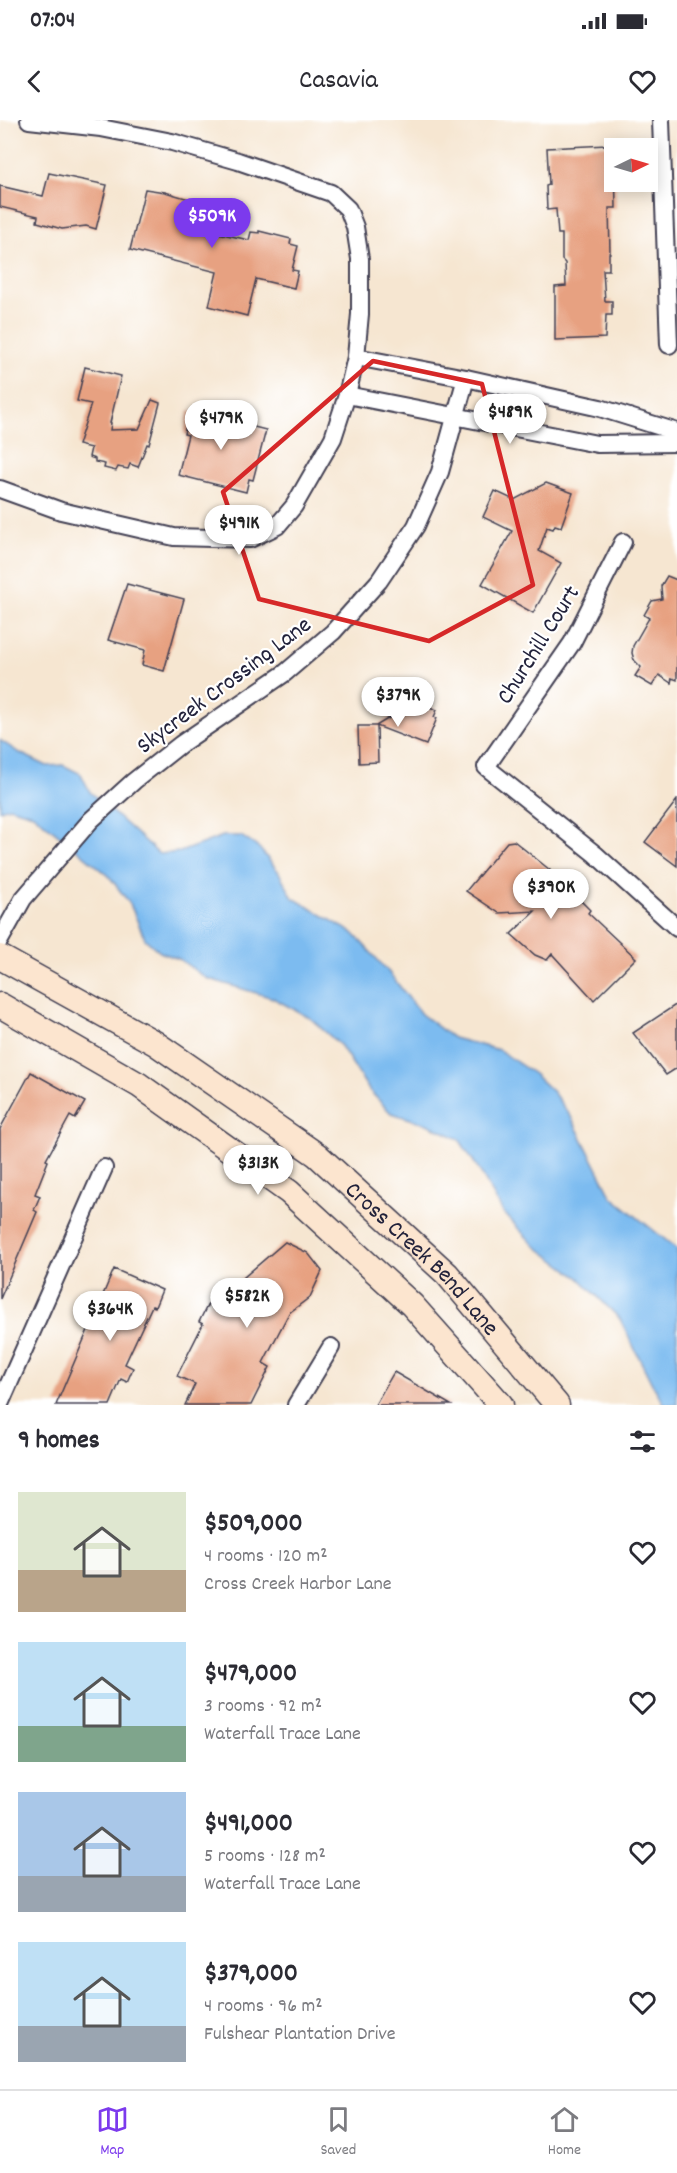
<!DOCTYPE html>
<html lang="en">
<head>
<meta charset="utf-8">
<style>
  :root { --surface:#fff; --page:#f7f7f7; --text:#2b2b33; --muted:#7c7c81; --line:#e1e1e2; --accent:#7c3aed }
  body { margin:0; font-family:Dekko,sans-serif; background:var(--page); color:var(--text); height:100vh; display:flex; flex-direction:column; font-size:22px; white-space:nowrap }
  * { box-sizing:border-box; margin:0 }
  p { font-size:20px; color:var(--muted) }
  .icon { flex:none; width:33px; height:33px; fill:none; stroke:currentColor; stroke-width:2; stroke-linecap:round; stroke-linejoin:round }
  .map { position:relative; height:1285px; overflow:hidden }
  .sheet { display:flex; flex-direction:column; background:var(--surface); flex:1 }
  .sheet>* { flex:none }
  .needle { width:39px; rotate:85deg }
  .buttons { position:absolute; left:604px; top:18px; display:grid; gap:12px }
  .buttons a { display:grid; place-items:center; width:54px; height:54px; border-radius:0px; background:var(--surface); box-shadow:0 3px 15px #0003; font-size:30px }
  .price { position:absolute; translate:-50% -51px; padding:0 14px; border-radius:21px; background:#fff; color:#222; font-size:20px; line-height:39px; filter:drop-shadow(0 2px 3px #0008) }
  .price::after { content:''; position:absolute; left:50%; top:36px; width:18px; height:14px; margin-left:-9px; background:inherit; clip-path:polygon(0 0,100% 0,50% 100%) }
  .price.current { background:var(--accent); color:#fff }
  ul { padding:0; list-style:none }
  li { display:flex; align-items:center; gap:18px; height:150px; padding:0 18px }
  li span { display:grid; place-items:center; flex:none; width:168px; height:120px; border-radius:0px; color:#555 }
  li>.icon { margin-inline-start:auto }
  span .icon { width:72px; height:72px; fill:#fffc; stroke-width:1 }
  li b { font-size:26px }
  h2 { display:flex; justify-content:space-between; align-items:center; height:72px; padding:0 18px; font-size:26px }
  .status { display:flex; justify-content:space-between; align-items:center; height:42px; padding:0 30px; background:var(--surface); direction:ltr }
  .status svg { height:16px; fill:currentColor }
  header { display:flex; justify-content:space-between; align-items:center; height:78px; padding:0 18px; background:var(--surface); font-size:27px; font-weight:600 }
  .menu { display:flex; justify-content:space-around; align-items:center; height:84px; border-top:2px solid var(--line); background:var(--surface); font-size:16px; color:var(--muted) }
  .menu a { display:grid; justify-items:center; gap:3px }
  .menu .current { color:var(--accent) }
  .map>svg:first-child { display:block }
  .water { fill:#7bbbf0; stroke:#4e6e96; stroke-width:1.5 }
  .building { fill:#e7a181 }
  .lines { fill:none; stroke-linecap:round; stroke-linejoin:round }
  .street-casing { stroke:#423f52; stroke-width:20 }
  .secondary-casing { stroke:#423f52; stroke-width:27 }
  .street { stroke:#fff; stroke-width:16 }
  .secondary { stroke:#fce5cf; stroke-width:24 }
  .marked { fill:none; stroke:#d62828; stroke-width:4.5; stroke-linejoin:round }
  .labels { text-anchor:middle; stroke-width:4.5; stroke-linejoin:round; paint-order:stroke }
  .street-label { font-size:24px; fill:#22223b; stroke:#fff }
</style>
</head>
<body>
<div class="status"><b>07:04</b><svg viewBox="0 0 49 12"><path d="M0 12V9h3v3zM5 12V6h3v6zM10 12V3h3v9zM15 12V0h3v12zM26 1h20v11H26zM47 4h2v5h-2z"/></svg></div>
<header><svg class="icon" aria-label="back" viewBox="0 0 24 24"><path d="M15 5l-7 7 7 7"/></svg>Casavia<svg class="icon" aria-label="heart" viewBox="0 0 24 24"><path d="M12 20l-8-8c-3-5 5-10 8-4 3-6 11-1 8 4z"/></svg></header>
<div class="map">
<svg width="677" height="1285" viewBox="0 0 677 1285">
  <rect width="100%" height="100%" fill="#fff"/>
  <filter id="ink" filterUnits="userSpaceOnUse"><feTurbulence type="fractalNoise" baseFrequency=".0167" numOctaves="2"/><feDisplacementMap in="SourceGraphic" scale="12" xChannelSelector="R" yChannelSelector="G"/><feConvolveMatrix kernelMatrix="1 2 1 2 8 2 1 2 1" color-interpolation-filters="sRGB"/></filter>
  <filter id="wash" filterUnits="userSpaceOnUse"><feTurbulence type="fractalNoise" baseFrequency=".008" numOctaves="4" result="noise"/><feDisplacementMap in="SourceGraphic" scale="24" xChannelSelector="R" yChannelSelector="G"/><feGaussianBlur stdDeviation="1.35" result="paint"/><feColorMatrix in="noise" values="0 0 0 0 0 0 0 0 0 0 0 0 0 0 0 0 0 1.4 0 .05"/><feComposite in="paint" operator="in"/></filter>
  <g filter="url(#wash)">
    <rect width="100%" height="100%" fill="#f6e6d1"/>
    <!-- water -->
    <path class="water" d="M0,620L18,632L47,646L63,645L81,654L90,672L159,734L180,732L223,716H241L259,728L278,751L293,778L353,813L387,850L421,894L453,918L499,930L534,954L553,972L571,997L612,1077L677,1129V1285H665L651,1262L620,1199L579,1158L534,1125L503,1092L478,1048L459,1019L427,1004L391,993L369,970L341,926L310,898L273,878L206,858L179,839L160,832L145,819L130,784L109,756L33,694L9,687L0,690Z"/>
    <g id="blocks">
      <!-- building -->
      <g class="building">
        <path d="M607,25V30H612V39H615L616,88H609L610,133H609V150H603L605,181H612V195H606L605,218L555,220V167L566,166L565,143L562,140V114H558L556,89L547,90L546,66L549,65L547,28Z"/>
        <path d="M49,53L107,65L96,109L86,106L62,109L37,102L38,96L0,87V66L43,76Z"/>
        <path d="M145,69L165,72L213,86L209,111L249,120L251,112L259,113V111L291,119L290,124L298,126L292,150L298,151L294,168L256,159L247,196L209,186L217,152L130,130Z"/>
        <path d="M85,247L121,256L110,303H111L110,310L139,309L152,280L160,283L149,325L147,324L138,347L130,344L128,349L118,347L116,351L104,348L105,344L95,342V339L89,337L91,328L78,325L91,284L77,281Z"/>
        <path d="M189,291L266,310L253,360L249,359L246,372L178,355L188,315L184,314Z"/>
        <path d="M546,363L573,373L561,407L555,405L553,409L547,407L539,431L561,443L533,493L482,464L512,411L483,397L495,371L514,380Z"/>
        <path d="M667,456L677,460V560L672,558L671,563L659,555L652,566L635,556L641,547L634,540L632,533L633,526L649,498L644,495L652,481L662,479L661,466Z"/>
        <path d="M127,464L184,479L164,551L142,545L145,530L108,520Z"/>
        <path d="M400,575L437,590L434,597L437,598L426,625L377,606L378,642L359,643L358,606H376L391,597Z"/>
        <path d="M677,680V746L645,722Z"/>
        <path d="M514,721L550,750L538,763L566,786L578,778L590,790L588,793L636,838L594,880L552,834L547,840L535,835L511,814L535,791L499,793L466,771L507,722Z"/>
        <path d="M677,884V948L666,955L633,913Z"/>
        <path d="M31,952L85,982L75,999L70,996L46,1040L48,1041L35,1074L40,1076L34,1090L37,1092L0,1179V1009Z"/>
        <path d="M285,1122L308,1133L322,1151L310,1177L289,1193L263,1243L270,1247L251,1285H185L195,1264L177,1256L203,1204L199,1202L208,1184L221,1172L230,1169Z"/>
        <path d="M114,1149L162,1170L155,1187L152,1186L125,1244L133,1248L127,1262L121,1259L110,1285H56Z"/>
        <path d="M394,1252L451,1285H375Z"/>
      </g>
    </g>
  </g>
  <g filter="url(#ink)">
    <use href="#blocks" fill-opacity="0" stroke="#423f52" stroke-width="1.5"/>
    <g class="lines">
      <defs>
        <g id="street">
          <path d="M661,0L669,225"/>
          <path d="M356,237L466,258L600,288L677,312"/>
          <path d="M347,275L597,324L677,323"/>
          <path d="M0,369L61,391L174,417L250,419L277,406L294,386L333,318L347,275L356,237L360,194V139L355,107L348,89L331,73L238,41L172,22L101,8L29,0"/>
          <path d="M623,422L572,523L486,647L595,734L677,808"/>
          <path d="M0,820L23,779L91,700L134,661L181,624L285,553L333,512L379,461L416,406L440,352L466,258"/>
          <path d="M0,1284L104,1048"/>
          <path d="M296,1285L331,1227"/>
        </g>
        <g id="secondary">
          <path id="s1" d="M0,837L155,923L317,1035L447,1154L557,1285"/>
          <path d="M0,885L139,965L289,1072L412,1185L501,1285"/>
        </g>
      </defs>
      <!-- street casing -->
      <use href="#street" class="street-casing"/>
      <!-- secondary casing -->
      <use href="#secondary" class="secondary-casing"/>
      <!-- street -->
      <use href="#street" class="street"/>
      <!-- secondary -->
      <use href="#secondary" class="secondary"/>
    </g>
  </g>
  <!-- marked area -->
  <path class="marked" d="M373,241L482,264L533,465L429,521L259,479L223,372Z"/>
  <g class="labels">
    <!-- street labels -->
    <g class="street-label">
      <text transform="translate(537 524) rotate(-58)" y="8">Churchill Court</text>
      <text transform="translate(223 564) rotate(-37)" y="8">Skycreek Crossing Lane</text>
      <text dy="8" stroke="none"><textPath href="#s1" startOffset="522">Cross Creek Bend Lane</textPath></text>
    </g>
  </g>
</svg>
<div class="buttons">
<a><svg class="needle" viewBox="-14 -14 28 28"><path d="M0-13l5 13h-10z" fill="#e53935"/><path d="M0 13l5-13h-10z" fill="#7c7c81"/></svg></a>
</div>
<b class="price current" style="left:212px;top:129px">$509K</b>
<b class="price" style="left:510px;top:325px">$489K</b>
<b class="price" style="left:221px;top:331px">$479K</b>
<b class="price" style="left:239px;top:436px">$491K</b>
<b class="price" style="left:398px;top:608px">$379K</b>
<b class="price" style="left:551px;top:800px">$390K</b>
<b class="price" style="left:258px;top:1076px">$313K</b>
<b class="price" style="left:247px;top:1209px">$582K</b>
<b class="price" style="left:110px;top:1222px">$364K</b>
</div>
<section class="sheet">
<h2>9 homes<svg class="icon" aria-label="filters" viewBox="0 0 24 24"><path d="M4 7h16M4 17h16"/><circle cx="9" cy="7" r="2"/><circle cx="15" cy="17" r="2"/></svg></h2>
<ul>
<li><span style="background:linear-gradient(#dfe7d0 65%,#b9a48a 0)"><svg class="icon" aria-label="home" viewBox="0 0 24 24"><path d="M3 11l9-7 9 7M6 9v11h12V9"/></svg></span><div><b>$509,000</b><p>4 rooms · 120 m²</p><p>Cross Creek Harbor Lane</p></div><svg class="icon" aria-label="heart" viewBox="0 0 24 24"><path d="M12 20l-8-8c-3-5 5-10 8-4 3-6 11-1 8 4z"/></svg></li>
<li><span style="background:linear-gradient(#bfe0f5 70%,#7fa58c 0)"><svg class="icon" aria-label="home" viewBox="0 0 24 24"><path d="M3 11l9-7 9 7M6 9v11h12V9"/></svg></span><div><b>$479,000</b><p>3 rooms · 92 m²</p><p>Waterfall Trace Lane</p></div><svg class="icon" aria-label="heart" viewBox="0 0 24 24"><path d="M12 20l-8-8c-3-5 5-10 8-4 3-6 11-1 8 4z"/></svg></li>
<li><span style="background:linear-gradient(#a9c7e8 70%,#9aa5b1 0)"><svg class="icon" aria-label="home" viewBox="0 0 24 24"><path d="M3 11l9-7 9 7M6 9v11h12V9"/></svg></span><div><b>$491,000</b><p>5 rooms · 128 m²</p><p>Waterfall Trace Lane</p></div><svg class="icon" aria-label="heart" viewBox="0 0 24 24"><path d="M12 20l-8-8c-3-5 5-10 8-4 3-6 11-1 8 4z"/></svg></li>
<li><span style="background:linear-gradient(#bfe0f5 70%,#9aa5b1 0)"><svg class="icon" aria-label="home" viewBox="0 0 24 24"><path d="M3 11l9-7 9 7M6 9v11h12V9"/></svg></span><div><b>$379,000</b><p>4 rooms · 96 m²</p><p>Fulshear Plantation Drive</p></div><svg class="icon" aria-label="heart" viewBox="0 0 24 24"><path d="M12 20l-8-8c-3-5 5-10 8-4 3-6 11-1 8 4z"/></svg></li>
</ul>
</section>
<nav class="menu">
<a class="current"><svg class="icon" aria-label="map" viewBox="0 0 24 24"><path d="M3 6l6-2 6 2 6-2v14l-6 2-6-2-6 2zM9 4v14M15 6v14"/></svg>Map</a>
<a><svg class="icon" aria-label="saved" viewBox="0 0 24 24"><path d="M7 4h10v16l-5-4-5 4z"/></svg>Saved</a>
<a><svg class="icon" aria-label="home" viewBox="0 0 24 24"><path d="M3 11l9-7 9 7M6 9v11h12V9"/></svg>Home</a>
</nav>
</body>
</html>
